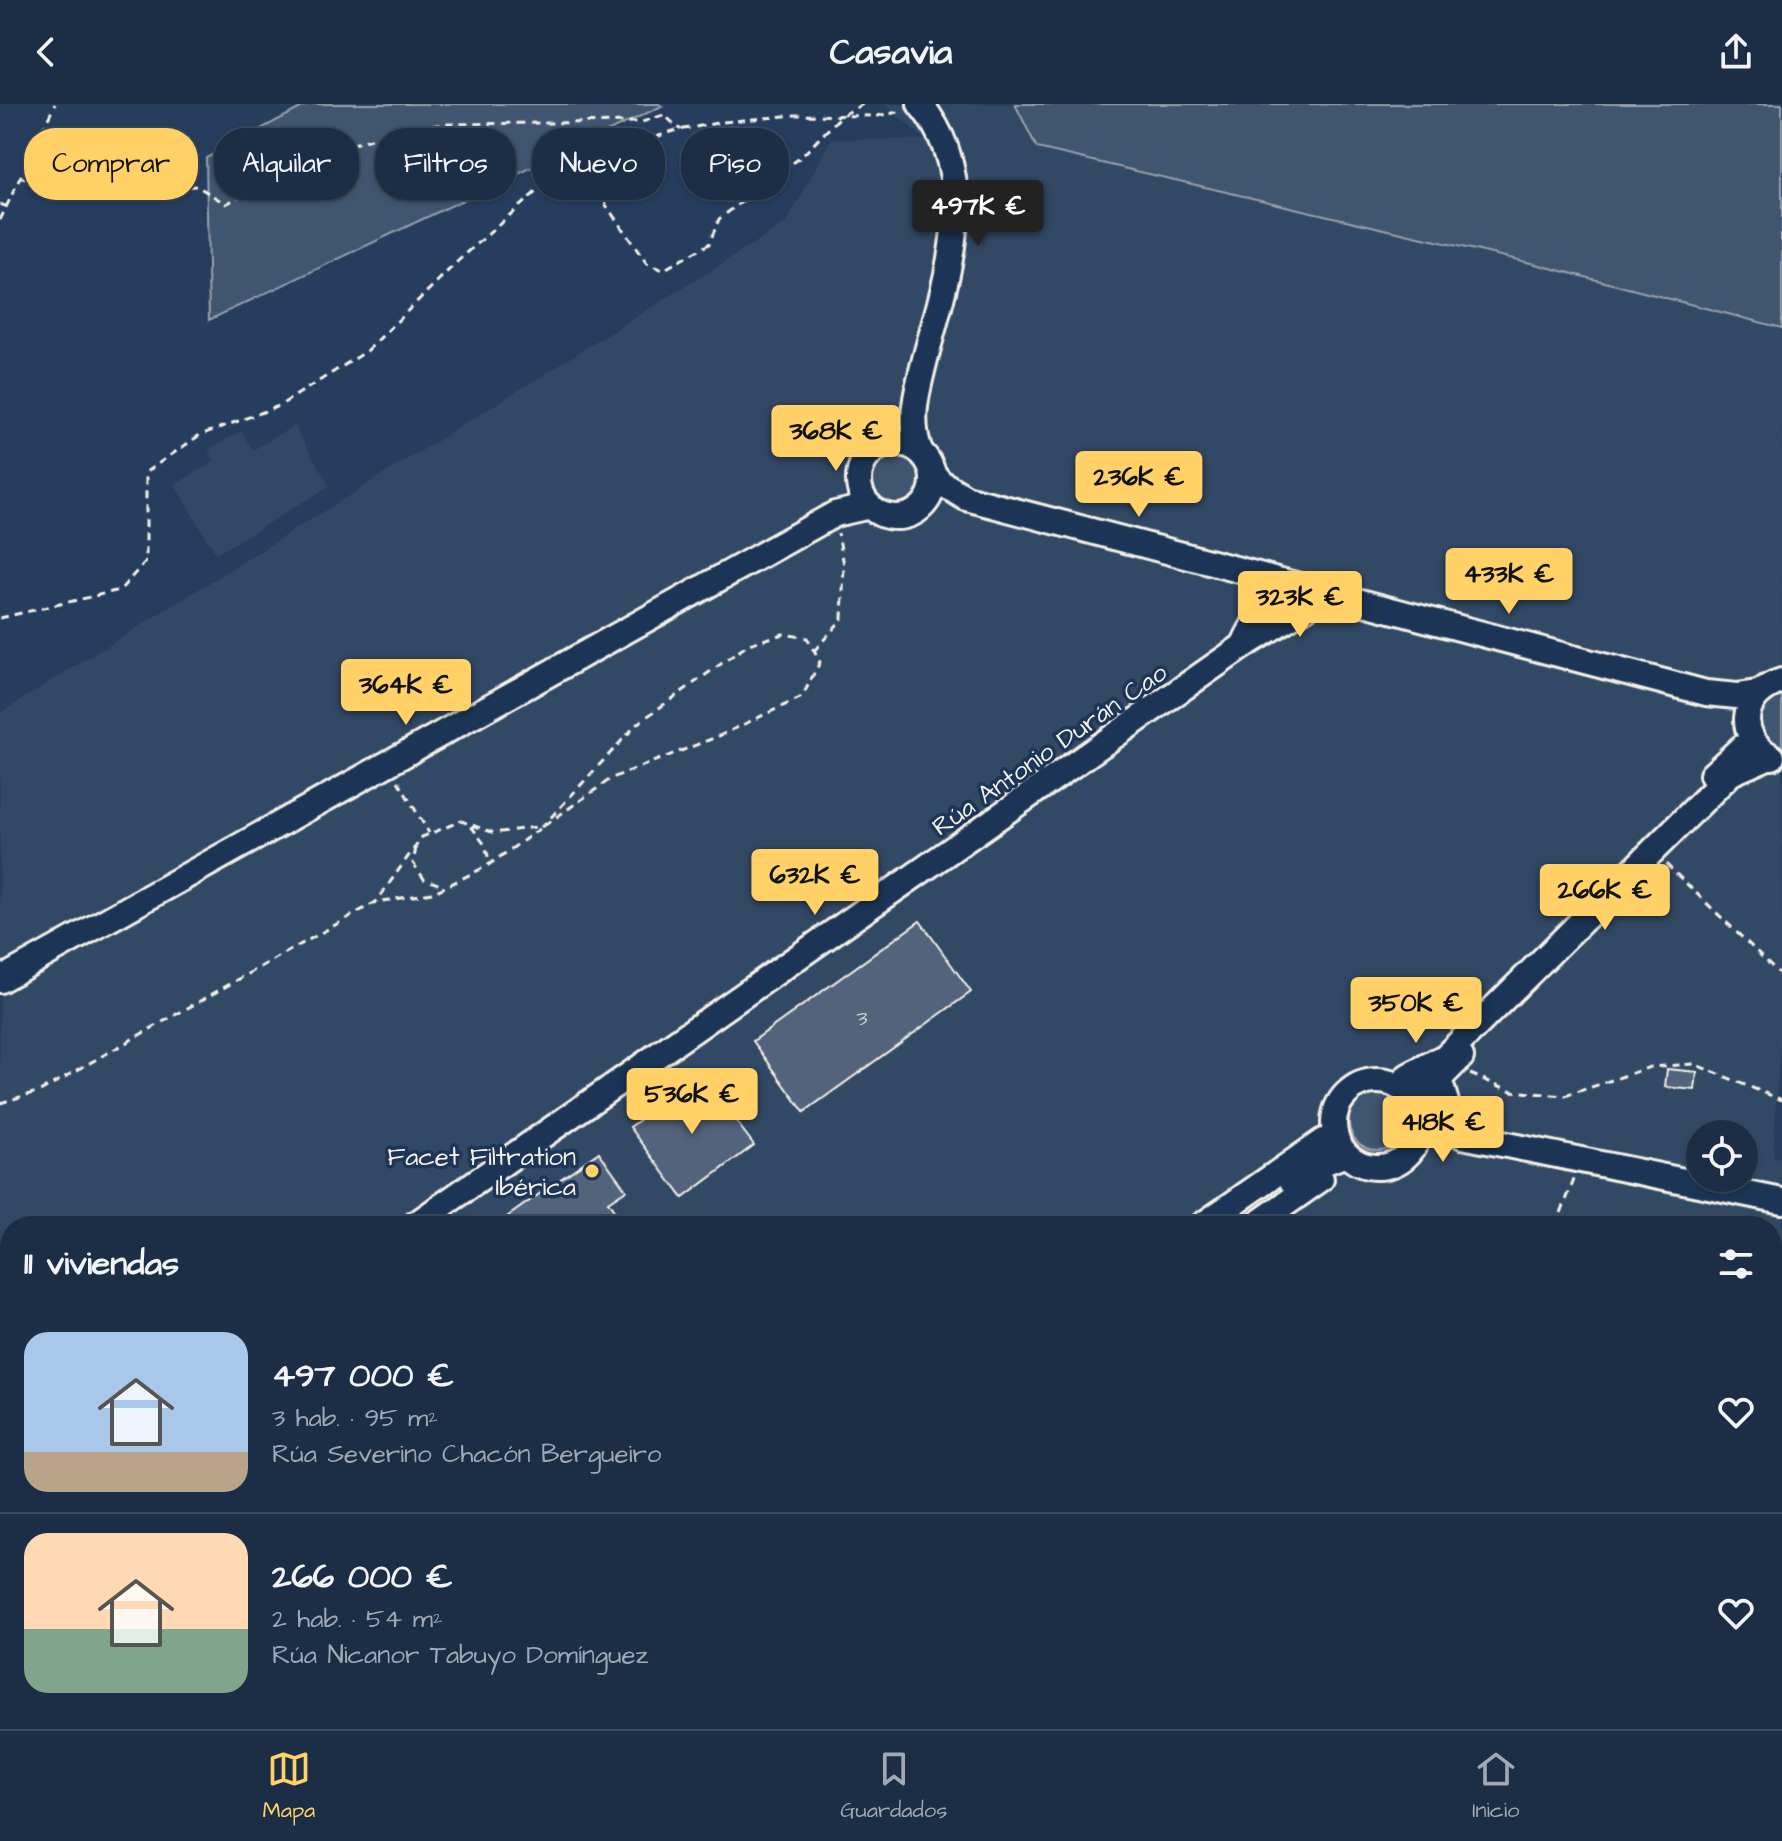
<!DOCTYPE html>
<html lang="es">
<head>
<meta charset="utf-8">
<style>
  :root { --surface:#1c2e46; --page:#25364d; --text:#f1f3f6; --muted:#a0a8b3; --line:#3a4a5f; --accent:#ffd166 }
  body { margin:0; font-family:"Architects Daughter",sans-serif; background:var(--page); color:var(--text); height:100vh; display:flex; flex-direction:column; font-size:30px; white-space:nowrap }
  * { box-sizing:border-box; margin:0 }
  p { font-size:26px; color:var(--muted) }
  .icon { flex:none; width:44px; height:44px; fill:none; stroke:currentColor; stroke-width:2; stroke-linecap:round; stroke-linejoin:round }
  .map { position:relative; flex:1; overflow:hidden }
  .drawer { position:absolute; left:0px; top:1112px; width:1782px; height:514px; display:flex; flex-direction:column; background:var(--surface); border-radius:32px 32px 0 0; box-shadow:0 2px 6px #0004,0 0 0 2px var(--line) }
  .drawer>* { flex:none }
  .top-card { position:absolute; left:24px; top:24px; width:800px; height:72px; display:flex; gap:16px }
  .controls { position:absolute; left:1686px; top:1016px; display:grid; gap:16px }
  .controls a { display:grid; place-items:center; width:72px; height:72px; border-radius:50%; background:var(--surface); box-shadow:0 2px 6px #0004,0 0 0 2px var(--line); font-size:40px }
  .price { position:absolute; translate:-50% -68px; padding:0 18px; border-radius:8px; background:var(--accent); color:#111; font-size:26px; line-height:52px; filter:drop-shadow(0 2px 4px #0008) }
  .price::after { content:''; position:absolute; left:50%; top:48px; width:24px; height:18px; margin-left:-12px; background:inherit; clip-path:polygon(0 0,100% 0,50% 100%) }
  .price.on { background:#222; color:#fff }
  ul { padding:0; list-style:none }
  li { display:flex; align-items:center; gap:24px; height:200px; padding:0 24px }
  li+li { border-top:2px solid var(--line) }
  li span { display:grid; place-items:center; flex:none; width:224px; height:160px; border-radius:24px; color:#555 }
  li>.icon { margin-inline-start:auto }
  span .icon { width:96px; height:96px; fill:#fffc; stroke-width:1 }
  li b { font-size:34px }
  h2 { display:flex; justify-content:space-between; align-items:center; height:96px; padding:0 24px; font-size:34px }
  .tag { padding:0 28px; border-radius:32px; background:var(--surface); box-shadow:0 2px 6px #0004,0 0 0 2px var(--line); font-size:28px; line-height:72px }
  .tag.on { background:var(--accent); color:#111 }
  header { display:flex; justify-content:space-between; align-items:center; height:104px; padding:0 24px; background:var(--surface); font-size:36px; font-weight:700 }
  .dock { display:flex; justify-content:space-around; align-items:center; height:112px; border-top:2px solid var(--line); background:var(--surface); font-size:22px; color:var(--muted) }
  .dock a { display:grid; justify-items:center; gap:4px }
  .dock .on { color:var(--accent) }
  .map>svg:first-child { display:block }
  .built { fill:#334966; fill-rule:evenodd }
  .green { fill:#40546f; stroke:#9aa2ac; stroke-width:2 }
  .building { fill:#52647b; stroke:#f4f1e8; stroke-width:2 }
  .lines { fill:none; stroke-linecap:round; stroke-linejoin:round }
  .minor-casing { stroke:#f4f1e8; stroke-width:30 }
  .path { stroke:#f4f1e8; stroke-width:3; stroke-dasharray:8 6; stroke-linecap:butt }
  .minor { stroke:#1d3557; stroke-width:24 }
  .rail { stroke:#f4f1e8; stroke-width:5; stroke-dasharray:12 6; stroke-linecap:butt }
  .poi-dot { fill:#ffd166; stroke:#1d3557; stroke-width:3 }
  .labels { text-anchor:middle; stroke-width:7; stroke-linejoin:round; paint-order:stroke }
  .number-label { font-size:22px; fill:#cccecd }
  .street-label { font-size:26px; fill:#f4f1e8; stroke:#1d3557 }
  .poi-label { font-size:26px; fill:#f4f1e8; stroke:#1d3557; text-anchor:end }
</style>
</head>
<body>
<header><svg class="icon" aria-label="back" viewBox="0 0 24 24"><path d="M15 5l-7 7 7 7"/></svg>Casavia<svg class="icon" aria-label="share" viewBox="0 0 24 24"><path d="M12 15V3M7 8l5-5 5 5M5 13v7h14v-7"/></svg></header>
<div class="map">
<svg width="1782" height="1625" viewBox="0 0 1782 1625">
  <rect width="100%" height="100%" fill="#263d5d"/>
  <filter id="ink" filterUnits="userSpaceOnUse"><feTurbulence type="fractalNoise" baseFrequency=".0125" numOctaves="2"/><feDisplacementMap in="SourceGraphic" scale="16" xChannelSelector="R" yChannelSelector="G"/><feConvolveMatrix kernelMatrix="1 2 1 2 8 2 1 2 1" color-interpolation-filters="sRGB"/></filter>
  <g filter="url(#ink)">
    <!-- built -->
    <g class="built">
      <path d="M884,0H1015L1037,44L1535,160L1782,224V900L1773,1053L1782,1055V1322L1772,1330V1122H10V1616H1446L1439,1625H0V609L787,119L831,35L926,36ZM1700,1030H1744V1074H1700Z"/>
      <path d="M294,322L330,382L216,450L175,381L214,357L208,346L241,327L253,346Z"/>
      <path d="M1782,1429V1625H1592L1600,1616H1772V1438Z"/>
    </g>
    <!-- green -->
    <g class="green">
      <path d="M308,0H659L662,2L209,216L206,54Z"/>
      <path d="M1015,0H1782V224L1535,160L1037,44Z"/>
      <circle cx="896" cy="377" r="28"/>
      <path d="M1782,588V643C1764,639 1747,613 1764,598C1769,594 1777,591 1782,588Z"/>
      <circle cx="1377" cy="1018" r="28"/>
      <path d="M10,1511V1616H301L304,1625H0V1516Z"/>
    </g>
    <!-- building -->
    <g class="building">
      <path d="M920,817L971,888L804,1008L753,937Z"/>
      <path d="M1667,965L1697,968L1695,986L1665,983Z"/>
      <path d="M701,971L754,1041L683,1094L630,1023Z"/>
      <path d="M599,1048L626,1086L608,1098L625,1122H494Z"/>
    </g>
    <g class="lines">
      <defs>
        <g id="minor">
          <circle cx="896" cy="376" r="37"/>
          <path d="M920,347C909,319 916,291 923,263C944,179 985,77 920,0"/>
          <path d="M933,369L940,378L966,394L1706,589L1737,592L1757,589"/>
          <path d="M1243,542C1257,514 1267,491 1299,483"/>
          <path d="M1772,653C1734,631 1741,589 1782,577"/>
          <path d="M1712,671L1741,644"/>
          <path d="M0,876L835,410L870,402"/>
          <path d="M1408,972L1446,952L1731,669L1770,652"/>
          <path d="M1439,975L1448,1005L1463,1032"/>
          <circle cx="1377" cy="1020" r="43"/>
          <path d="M1415,999L1461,953"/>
          <path d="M1419,1011L1463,1032L1782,1097"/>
          <path d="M1292,1077L1310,1064L1346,1050"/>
          <path d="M413,1122L1243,542L1327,490"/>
          <path d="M1201,1122L1323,1037"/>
          <path d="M1254,1122L1321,1075"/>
          <path d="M343,1616L345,1625"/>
          <path d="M967,1616L976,1625"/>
          <path d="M482,1625L495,1616"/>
          <path d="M509,1625L522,1616"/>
          <path d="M534,1625L547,1616"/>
          <path d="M656,1625L653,1622L659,1616"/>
          <path d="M701,1625L710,1616"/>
          <path d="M753,1625L763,1616"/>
          <path d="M804,1625L813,1616"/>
          <path d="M1144,1625L1153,1616"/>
        </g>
      </defs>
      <!-- minor casing -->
      <use href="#minor" class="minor-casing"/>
      <!-- path -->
      <g class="path">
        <path d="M599,55L606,101L647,160L663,166L709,140L719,115L802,52L841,12L863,0"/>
        <path d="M21,74L102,86L197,82L226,100L315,51L402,26L445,20L642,18L664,11L681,26"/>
        <path d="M0,100L8,103"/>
        <path d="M0,116L55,0"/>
        <path d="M1782,129V140"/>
        <path d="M0,514L120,486L146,457V368L200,331L279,302L367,247L459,156L537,87L606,51L673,27L723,18L795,11L877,12L904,7"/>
        <path d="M814,547L842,515L844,461L838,429"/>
        <path d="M398,677L429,729"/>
        <path d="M471,722L485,741L490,760"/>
        <path d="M416,744L413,759L424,775L444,782"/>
        <path d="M1666,760L1782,872"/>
        <path d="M1470,970L1512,987L1565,992L1650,963L1694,960L1782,996"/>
        <path d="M0,999L40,987L376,798L432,789L445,783L487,762L612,674L719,632L802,593L820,558L807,534L783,530L749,540L638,619L543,722L494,729L461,717L422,733L376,798"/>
        <path d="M1556,1122L1575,1073"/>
        <path d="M1447,1625L1454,1616"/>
      </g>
      <!-- minor -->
      <use href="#minor" class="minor"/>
      <!-- rail -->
      <g class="rail">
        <path d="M1772,1392L1782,1383"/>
        <path d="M1547,1625L1554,1616"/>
      </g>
    </g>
  </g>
  <!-- markers -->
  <circle class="poi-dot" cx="592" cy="1067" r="8"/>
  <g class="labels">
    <!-- number labels -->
    <g class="number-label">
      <text x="862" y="921">3</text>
    </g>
    <!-- street labels -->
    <g class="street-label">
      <text transform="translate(1049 645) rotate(-35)" y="9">Rúa Antonio Durán Cao</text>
    </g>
    <!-- poi labels -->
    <g class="poi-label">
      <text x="576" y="1061">Facet Filtration<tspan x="576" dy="30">Ibérica</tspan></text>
    </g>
  </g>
</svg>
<div class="controls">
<a><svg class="icon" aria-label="locate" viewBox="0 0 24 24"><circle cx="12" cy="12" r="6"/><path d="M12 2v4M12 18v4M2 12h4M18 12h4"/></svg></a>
</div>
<b class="price on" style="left:978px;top:144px">497K €</b>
<b class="price" style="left:836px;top:369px">368K €</b>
<b class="price" style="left:1139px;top:415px">236K €</b>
<b class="price" style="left:1509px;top:512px">433K €</b>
<b class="price" style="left:1300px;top:535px">323K €</b>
<b class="price" style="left:406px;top:623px">364K €</b>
<b class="price" style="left:815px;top:813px">632K €</b>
<b class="price" style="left:1605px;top:828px">266K €</b>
<b class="price" style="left:1416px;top:941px">350K €</b>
<b class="price" style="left:692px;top:1032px">536K €</b>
<b class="price" style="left:1443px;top:1060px">418K €</b>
<div class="top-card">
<a class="tag on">Comprar</a>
<a class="tag">Alquilar</a>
<a class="tag">Filtros</a>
<a class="tag">Nuevo</a>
<a class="tag">Piso</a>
</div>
<section class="drawer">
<h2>11 viviendas<svg class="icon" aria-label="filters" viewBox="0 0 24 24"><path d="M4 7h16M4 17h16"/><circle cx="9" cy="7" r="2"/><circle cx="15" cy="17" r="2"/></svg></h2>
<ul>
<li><span style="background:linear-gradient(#a9c7e8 75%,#b9a48a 0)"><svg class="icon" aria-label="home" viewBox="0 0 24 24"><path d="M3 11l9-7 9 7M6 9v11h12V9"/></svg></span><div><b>497 000 €</b><p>3 hab. · 95 m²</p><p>Rúa Severino Chacón Bergueiro</p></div><svg class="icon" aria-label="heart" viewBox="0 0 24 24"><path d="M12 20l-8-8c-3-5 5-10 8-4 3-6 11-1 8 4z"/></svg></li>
<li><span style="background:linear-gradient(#ffd9b3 60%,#7fa58c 0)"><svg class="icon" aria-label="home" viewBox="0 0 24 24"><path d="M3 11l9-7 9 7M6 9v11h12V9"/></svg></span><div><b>266 000 €</b><p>2 hab. · 54 m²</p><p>Rúa Nicanor Tabuyo Domínguez</p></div><svg class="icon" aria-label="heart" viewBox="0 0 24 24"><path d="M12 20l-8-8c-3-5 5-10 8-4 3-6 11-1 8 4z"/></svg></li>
</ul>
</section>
</div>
<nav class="dock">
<a class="on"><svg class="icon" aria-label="map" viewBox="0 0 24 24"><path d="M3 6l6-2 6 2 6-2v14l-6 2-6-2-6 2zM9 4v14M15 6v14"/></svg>Mapa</a>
<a><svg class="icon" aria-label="saved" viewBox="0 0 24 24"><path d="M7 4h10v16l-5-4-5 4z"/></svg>Guardados</a>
<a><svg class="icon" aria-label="home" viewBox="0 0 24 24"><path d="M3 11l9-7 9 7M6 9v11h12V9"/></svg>Inicio</a>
</nav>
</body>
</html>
